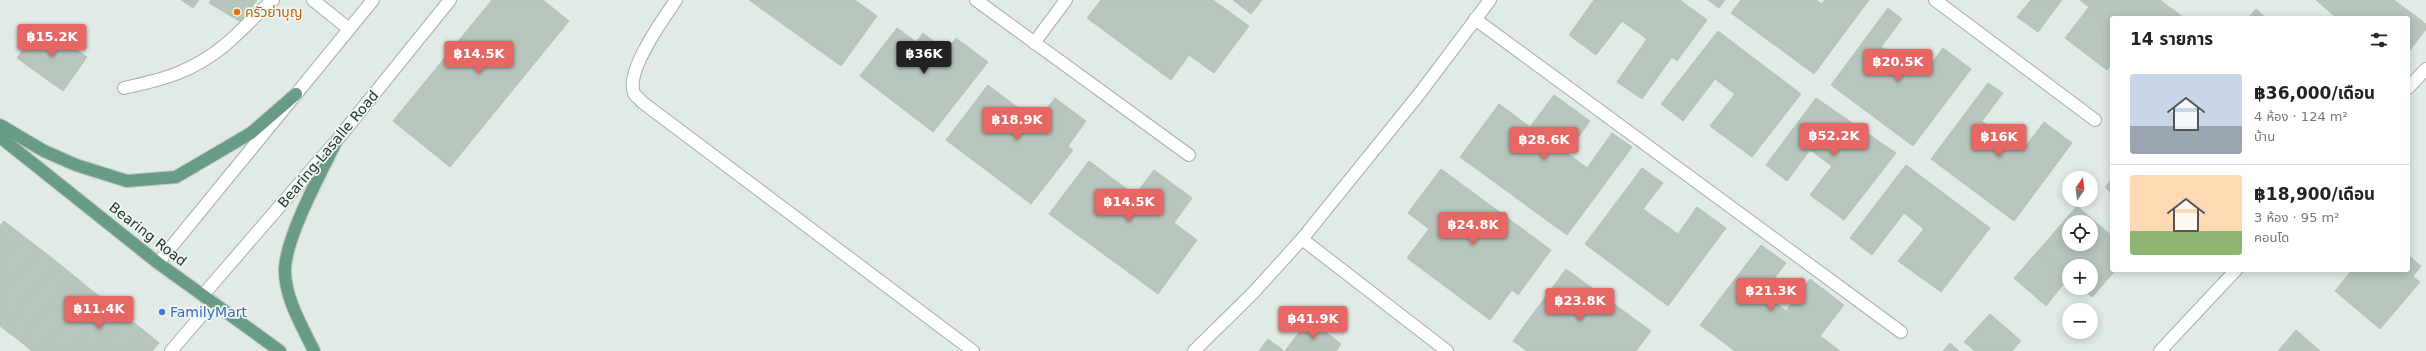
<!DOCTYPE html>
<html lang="th">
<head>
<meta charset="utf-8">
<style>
  :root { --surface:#fff; --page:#f6f6f6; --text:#222; --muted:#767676; --line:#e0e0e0; --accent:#e66764 }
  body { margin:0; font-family:"DejaVu Sans","Noto Sans Thai",sans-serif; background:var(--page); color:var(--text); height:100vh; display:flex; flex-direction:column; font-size:15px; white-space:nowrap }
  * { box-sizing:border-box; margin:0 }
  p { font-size:13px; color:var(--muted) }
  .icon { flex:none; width:22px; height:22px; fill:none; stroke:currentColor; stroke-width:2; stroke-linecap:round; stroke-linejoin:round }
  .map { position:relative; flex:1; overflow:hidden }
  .panel { position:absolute; left:2110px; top:16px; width:300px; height:256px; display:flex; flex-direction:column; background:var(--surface); border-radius:4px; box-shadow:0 2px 10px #0003 }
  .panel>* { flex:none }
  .needle { width:26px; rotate:14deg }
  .fabs { position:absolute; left:2062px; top:171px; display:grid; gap:8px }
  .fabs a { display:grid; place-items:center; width:36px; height:36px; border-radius:50%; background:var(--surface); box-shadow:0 2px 10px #0003; font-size:20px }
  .price { position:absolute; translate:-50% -34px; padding:0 9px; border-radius:4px; background:var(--accent); color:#fff; font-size:13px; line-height:26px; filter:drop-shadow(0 1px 2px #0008) }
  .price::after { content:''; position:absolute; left:50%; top:24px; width:12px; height:9px; margin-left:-6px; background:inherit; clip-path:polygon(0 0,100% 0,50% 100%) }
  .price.active { background:#222; color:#fff }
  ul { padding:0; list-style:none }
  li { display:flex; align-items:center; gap:12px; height:100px; padding:0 20px }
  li+li { border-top:1px solid var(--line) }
  li span { display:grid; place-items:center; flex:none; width:112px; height:80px; border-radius:4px; color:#555 }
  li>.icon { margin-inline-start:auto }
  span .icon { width:48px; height:48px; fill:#fffc; stroke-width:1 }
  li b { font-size:17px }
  h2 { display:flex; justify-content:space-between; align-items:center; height:48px; padding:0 20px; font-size:17px }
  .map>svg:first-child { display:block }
  .building { fill:#b7c5bc; stroke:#b4c3ba; fill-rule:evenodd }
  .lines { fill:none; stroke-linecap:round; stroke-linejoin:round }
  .minor-casing { stroke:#a4b1aa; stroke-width:14 }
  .major-casing { stroke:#bdc4c0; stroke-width:14 }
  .minor { stroke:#fff; stroke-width:12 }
  .major { stroke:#699c84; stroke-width:12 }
  .food-dot { fill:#e8710a; stroke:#f1f7f3; stroke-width:1.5 }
  .shop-dot { fill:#3f7fe0; stroke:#f1f7f3; stroke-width:1.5 }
  .labels { text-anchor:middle; stroke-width:3.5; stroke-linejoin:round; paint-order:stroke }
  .food-label { font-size:14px; fill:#c56008; stroke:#f1f7f3; text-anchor:start }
  .street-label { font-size:14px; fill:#23392e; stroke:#f1f7f3 }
  .shop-label { font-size:14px; fill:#366cbe; stroke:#f1f7f3; text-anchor:start }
</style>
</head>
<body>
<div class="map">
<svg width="2426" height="351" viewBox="0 0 2426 351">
  <rect width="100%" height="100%" fill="#e1eae4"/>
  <!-- building -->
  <g class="building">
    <path d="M181,0H199L193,8Z"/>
    <path d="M211,0H257L241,22L209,3Z"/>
    <path d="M492,0H543L569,21L450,167L393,121Z"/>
    <path d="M749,0H855L877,16L841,66Z"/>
    <path d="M1101,0H1213L1249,26L1214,73L1189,55L1171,80L1087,18Z"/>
    <path d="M1233,0H1262L1251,14Z"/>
    <path d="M1594,0H1680L1707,20L1677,61L1672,57L1642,99L1617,82L1647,39L1622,21L1596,55L1569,35Z"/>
    <path d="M1708,0H1725L1719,8Z"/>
    <path d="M1741,0H1816L1822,4L1825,0H1869L1814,74L1731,13Z"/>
    <path d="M2031,0H2062L2038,32L2017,17Z"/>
    <path d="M2080,0H2160L2184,18H2112V64L2107,70L2065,38L2089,7Z"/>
    <path d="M2316,0H2394L2426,24V29L2408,53V18H2337Z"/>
    <path d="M1888,8L1902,19L1881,47L1922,76L1943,48L1971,69L1913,146L1831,85Z"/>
    <path d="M2256,9L2266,18H2248Z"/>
    <path d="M41,25L87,57L63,91L17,58Z"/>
    <path d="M897,28L916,42L923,33L946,51L956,38L988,62L933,132L860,76Z"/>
    <path d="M1718,31L1801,94L1752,157L1710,126L1735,94L1715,79L1683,121L1661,104Z"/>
    <path d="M1988,83L2003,93L1982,121L2022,151L2044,122L2072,143L2014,221L1931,159Z"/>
    <path d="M988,85L1037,122L1055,98L1086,121L1068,146L1073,150L1031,204L946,140Z"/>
    <path d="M1554,95L1590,121L1567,153L1587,168L1612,133L1632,147L1567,235L1460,157L1499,104L1530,127Z"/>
    <path d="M1816,98L1896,153L1844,220L1810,195L1832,166L1810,150L1787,181L1766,165Z"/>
    <path d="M1089,161L1135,195L1154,170L1192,198L1174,223L1197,240L1158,294L1049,214Z"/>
    <path d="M1906,165L1990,228L1941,292L1898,261L1924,229L1904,213L1872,255L1850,238Z"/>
    <path d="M1642,168L1663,183L1643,209L1678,234L1697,207L1726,228L1668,306L1585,244Z"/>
    <path d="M1441,169L1551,250L1518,295L1512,290L1490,320L1407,258L1429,229L1408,213Z"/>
    <path d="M2112,179V194L2105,187Z"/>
    <path d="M2077,206L2112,236V270H2116L2092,297L2082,288H2091V266H2069V277L2039,250ZM2069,222H2091V244H2069Z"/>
    <path d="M4,221L22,235L0,262V226Z"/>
    <path d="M22,235L39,248L0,298V262Z"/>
    <path d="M1761,245L1786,263L1763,293L1786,311L1810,279L1844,305L1820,336L1840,351H1735L1700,325Z"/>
    <path d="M39,248L57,262L4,329L0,326V298Z"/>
    <path d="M2039,250L2069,277L2046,306L2014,278Z"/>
    <path d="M2408,255L2421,266L2413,276L2420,282L2380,329L2335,291L2352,270H2408Z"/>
    <path d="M57,262L73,275L21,342L4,329Z"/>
    <path d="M1566,269L1651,331L1636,351H1527L1513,341Z"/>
    <path d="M73,275L90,289L41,351H32L21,342Z"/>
    <path d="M90,289L107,302L69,351H41Z"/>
    <path d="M107,302L125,316L97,351H69Z"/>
    <path d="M1990,314L2021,341L2012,351H1975L1964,342Z"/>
    <path d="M125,316L142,329L124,351H97Z"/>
    <path d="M1309,319L1341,344L1336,351H1285Z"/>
    <path d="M142,329L159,343L152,351H124Z"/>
    <path d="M2296,330L2320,351H2278Z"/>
    <path d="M1268,339L1284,351H1259Z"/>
    <path d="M1950,343L1959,351H1943Z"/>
  </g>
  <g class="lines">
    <defs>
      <g id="minor">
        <path d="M313,0L349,29"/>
        <path d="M676,0C664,18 625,71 634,93C635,96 640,99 642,102L973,351"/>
        <path d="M976,0L1189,155"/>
        <path d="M1935,0L2095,120"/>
        <path d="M1475,19L1901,332"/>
        <path d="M1034,43L1066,0"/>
        <path d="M124,88C165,79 192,72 225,45C242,31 256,14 273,0"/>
        <path d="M2408,88L2426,69"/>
        <path d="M1302,239L1447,351"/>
        <path d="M158,263L373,0"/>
        <path d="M203,295L337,140L450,0"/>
        <path d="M171,351L213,302"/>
        <path d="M1194,351L1253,293L1302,239L1420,93L1490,0"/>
        <path d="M2160,351L2236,270"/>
      </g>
      <g id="major">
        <path d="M0,125L44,151L76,165L127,181L176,177L251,133L296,94"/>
        <path d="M0,137L158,263L280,351"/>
        <path d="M314,351C302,326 284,297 285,268C287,234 322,171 337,140"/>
      </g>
    </defs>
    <!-- minor casing -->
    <use href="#minor" class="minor-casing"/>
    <!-- major casing -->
    <use href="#major" class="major-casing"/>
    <!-- minor -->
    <use href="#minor" class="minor"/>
    <!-- major -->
    <use href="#major" class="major"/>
  </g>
  <!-- markers -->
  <circle class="food-dot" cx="237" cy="12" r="4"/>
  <circle class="shop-dot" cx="162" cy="312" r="4"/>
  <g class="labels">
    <!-- food labels -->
    <g class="food-label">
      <text x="245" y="17">ครัวย่าบุญ</text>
    </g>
    <!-- street labels -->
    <g class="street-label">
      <text transform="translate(328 149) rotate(-50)" y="5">Bearing-Lasalle Road</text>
      <text transform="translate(148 234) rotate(38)" y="5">Bearing Road</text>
    </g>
    <!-- shop labels -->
    <g class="shop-label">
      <text x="170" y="317">FamilyMart</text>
    </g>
  </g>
</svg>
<div class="fabs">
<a><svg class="needle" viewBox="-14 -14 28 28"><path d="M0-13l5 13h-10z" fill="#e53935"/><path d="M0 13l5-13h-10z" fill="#767676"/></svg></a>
<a><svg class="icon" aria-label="locate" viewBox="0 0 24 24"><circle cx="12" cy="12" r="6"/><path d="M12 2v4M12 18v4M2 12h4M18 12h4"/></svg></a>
<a>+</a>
<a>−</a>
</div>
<b class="price" style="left:52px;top:58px">฿15.2K</b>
<b class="price" style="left:479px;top:75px">฿14.5K</b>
<b class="price active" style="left:924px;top:75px">฿36K</b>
<b class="price" style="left:1898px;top:83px">฿20.5K</b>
<b class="price" style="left:1017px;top:141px">฿18.9K</b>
<b class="price" style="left:1834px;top:157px">฿52.2K</b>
<b class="price" style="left:1999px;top:158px">฿16K</b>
<b class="price" style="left:1544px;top:161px">฿28.6K</b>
<b class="price" style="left:1129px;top:223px">฿14.5K</b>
<b class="price" style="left:1473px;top:246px">฿24.8K</b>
<b class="price" style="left:1771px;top:312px">฿21.3K</b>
<b class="price" style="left:1580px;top:322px">฿23.8K</b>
<b class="price" style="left:99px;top:330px">฿11.4K</b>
<b class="price" style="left:1313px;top:340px">฿41.9K</b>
<section class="panel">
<h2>14 รายการ<svg class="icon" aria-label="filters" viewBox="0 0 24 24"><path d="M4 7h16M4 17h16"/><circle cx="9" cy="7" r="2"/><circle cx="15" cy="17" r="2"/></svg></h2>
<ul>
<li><span style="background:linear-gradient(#c9d6e8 65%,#9aa5b1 0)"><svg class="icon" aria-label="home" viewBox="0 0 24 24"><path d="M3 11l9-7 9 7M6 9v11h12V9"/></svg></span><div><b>฿36,000/เดือน</b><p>4 ห้อง · 124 m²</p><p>บ้าน</p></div></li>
<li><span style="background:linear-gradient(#ffd9b3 70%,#8fb573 0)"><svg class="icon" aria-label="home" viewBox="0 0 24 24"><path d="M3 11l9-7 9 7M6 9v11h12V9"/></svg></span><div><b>฿18,900/เดือน</b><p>3 ห้อง · 95 m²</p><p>คอนโด</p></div></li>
</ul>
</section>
</div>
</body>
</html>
